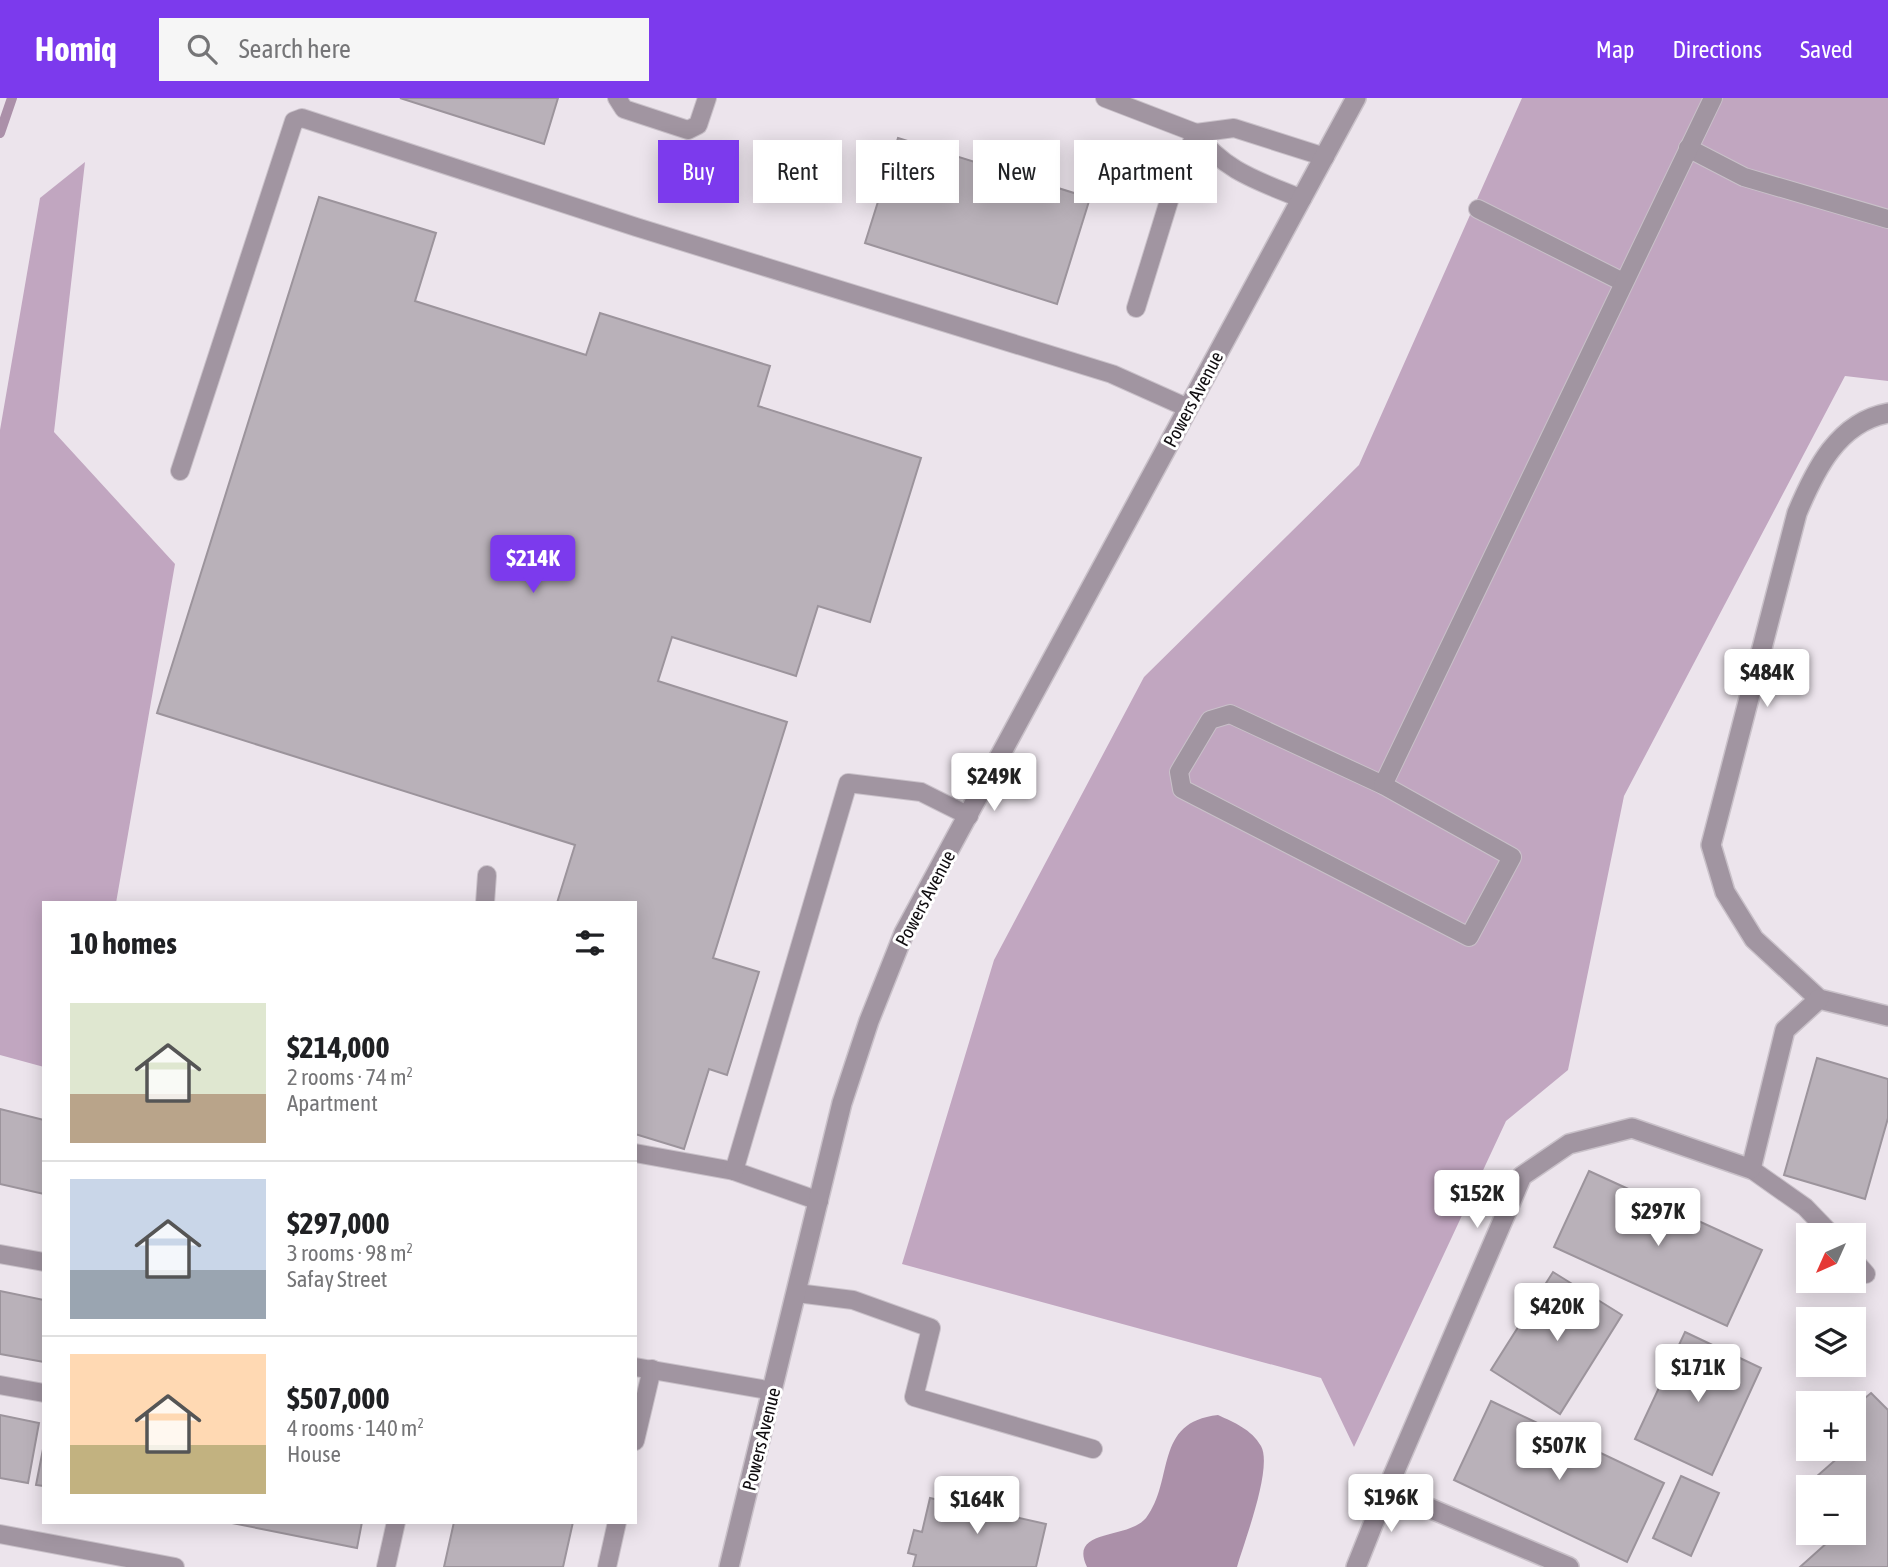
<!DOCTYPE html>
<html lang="en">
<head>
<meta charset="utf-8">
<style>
  :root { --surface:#fff; --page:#f6f6f6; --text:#202124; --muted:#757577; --line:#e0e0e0; --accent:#7c3aed }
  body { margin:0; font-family:"Asap Condensed",sans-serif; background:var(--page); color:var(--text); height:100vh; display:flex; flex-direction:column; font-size:26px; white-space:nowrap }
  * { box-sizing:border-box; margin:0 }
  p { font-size:23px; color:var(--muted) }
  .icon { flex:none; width:38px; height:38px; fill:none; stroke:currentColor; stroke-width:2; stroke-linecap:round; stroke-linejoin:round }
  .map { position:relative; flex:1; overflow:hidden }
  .panel { position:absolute; left:42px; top:803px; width:595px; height:623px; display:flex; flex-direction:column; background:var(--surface); border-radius:0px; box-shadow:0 4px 18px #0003 }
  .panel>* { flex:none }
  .guide { position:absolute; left:658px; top:42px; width:665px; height:63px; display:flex; gap:14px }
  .needle { width:46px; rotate:225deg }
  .controls { position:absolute; left:1796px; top:1125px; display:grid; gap:14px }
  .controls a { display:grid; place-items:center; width:70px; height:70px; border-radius:0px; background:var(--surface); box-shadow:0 4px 18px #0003; font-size:35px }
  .price { position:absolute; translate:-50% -60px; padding:0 16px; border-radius:7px; background:#fff; color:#222; font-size:23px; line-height:46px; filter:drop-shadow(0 2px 4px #0008) }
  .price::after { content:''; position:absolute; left:50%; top:42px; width:21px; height:16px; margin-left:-10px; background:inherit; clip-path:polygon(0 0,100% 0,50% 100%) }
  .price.on { background:var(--accent); color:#fff }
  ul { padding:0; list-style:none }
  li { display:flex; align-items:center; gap:21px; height:175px; padding:0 28px }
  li+li { border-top:2px solid var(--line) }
  li span { display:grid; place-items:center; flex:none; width:196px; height:140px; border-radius:0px; color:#555 }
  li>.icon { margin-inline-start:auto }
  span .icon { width:84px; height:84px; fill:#fffc; stroke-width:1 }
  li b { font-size:30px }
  h2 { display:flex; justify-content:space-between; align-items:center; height:84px; padding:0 28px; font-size:30px }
  .tag { padding:0 24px; border-radius:0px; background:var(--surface); box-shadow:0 4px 18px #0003; font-size:24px; line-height:63px }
  .tag.on { background:var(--accent); color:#fff }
  header { display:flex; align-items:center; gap:42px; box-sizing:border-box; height:98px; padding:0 35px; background:var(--accent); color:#fff }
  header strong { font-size:33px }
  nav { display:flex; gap:38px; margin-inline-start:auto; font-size:24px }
  .search { width:490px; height:63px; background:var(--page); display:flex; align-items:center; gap:18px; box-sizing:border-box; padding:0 24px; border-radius:0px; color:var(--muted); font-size:26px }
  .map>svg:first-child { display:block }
  .forest { fill:#c1a6c0 }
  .water { fill:#ab90a9 }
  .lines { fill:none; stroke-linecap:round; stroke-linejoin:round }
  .stream { stroke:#ab90a9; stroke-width:10 }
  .building { fill:#b9b1b9; stroke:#9c949c; stroke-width:2 }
  .service-casing { stroke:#c9c1c9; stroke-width:20 }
  .minor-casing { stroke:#c9c1c9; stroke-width:22 }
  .tertiary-casing { stroke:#c9c1c9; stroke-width:22 }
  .service { stroke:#a195a1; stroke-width:18 }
  .minor { stroke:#a195a1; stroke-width:19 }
  .tertiary { stroke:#a195a1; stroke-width:19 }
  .labels { text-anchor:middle; stroke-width:6; stroke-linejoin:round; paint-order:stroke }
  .street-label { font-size:19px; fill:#0f0c0f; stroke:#fff }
</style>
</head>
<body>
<header>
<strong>Homiq</strong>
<div class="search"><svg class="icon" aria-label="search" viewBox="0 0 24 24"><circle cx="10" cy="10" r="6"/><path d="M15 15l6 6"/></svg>Search here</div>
<nav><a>Map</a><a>Directions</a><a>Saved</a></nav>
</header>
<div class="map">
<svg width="1888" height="1469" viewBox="0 0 1888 1469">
  <rect width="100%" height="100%" fill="#ece4ec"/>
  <!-- forest -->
  <g class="forest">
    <path d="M1522,0H1888V283L1845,278L1624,698L1568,972L1506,1023L1354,1349L1321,1280L902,1166L994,862L1144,579L1359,367Z"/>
    <path d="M85,64L54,334L175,466L116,805H44V969L0,957V332L40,100Z"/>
  </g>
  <!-- water -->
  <path class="water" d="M1218,1317C1235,1325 1251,1331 1261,1348C1273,1370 1244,1444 1237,1469H1087C1068,1430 1128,1442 1146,1420C1175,1382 1153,1324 1218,1317Z"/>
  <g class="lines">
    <!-- stream -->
    <path class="stream" d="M0,35L12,0"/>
  </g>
  <!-- building -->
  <g class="building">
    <path d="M400,0H558L544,46Z"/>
    <path d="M898,40L1090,100L1057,206L865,145Z"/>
    <path d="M319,99L436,135L415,203L586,257L600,215L770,268L758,308L921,360L870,524L818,508L796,578L672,539L658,583L787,624L713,860L759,874L727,977L709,971L684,1051L635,1036V805H557L575,747L157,615Z"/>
    <path d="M1817,960L1888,981V1020L1865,1101L1784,1077Z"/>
    <path d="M0,1011L44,1022V1096L0,1086Z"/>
    <path d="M1589,1073L1762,1152L1727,1228L1554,1149Z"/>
    <path d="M1553,1174L1622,1217L1560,1316L1491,1272Z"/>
    <path d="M0,1193L44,1202V1264L0,1256Z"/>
    <path d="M1685,1234L1761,1270L1712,1377L1635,1341Z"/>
    <path d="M1871,1295L1888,1312V1469H1800L1838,1435H1853V1390H1808V1401L1800,1393L1848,1351H1853L1858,1342L1853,1337V1310Z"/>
    <path d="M1491,1303L1664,1385L1627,1464L1454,1382Z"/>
    <path d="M0,1317L39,1325L28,1385L0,1380Z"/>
    <path d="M44,1346V1388L36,1387Z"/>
    <path d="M1681,1378L1719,1395L1691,1458L1653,1440Z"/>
    <path d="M985,1394L1018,1402L1015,1419L1046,1426L1036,1469H913L916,1457L908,1455L914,1432L922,1434L930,1400L981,1412Z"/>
    <path d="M227,1424H362L357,1450Z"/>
    <path d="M454,1424H573L563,1469H444Z"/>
  </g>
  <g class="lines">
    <defs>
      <g id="service">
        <path d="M617,0L624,11L688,32L698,27L707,0"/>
        <path d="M1105,0L1196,35L1176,80L1136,210"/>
        <path d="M1688,50L1744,79L1888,121"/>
        <path d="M1302,101C1259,83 1225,74 1196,35L1234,30L1325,59"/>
        <path d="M1478,111L1623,184"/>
        <path d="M180,373L294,23L302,20L636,129L1112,276L1188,310"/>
        <path d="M1230,616L1383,687L1512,759L1469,839L1182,691L1179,674L1210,622Z"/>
        <path d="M1383,687L1713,0"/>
        <path d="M485,805L487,777"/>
        <path d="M635,1055L734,1073L819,1103"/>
        <path d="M1751,1071L1805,1109L1833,1138"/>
        <path d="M734,1073L848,685L921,694L969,718"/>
        <path d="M0,1156L44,1164"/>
        <path d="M1853,1161L1866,1176"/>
        <path d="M797,1195L853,1202L931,1230L914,1299L1093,1351"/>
        <path d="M635,1269L773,1293"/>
        <path d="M0,1287L44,1295"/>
        <path d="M635,1343L652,1271"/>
        <path d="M0,1436L175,1469"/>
        <path d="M386,1469L396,1424"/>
        <path d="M607,1469L617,1424"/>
      </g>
      <g id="minor">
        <path d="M1888,315C1838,324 1815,372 1797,415L1711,747L1725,794L1754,841L1819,901L1888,918"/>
        <path d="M1356,1469L1388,1389"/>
        <path d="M1569,1469L1422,1407L1388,1389L1522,1078L1569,1046L1632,1030L1751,1071L1785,932L1819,901"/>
      </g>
      <path id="tertiary" d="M729,1469L842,1005L869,923L904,835L1356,0"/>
    </defs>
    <!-- service casing -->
    <use href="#service" class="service-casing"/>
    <!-- minor casing -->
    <use href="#minor" class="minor-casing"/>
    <!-- tertiary casing -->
    <use href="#tertiary" class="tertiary-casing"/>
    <!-- service -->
    <use href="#service" class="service"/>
    <!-- minor -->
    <use href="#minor" class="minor"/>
    <!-- tertiary -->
    <use href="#tertiary" class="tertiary"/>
  </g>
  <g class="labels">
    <!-- street labels -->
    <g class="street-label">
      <text transform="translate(1193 301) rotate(-62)" y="7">Powers Avenue</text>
      <text transform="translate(925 800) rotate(-62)" y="7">Powers Avenue</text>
      <text transform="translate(761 1341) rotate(-76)" y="7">Powers Avenue</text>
    </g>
  </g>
</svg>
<div class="controls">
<a><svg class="needle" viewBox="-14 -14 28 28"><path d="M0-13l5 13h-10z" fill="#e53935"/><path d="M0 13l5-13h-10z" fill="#757577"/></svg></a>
<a><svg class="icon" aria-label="layers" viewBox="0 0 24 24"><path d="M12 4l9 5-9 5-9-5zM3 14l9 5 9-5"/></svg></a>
<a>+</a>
<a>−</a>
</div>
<b class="price on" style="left:533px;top:497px">$214K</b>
<b class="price" style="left:1767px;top:611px">$484K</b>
<b class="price" style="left:994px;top:715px">$249K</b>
<b class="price" style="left:1477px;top:1132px">$152K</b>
<b class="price" style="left:1658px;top:1150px">$297K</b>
<b class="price" style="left:1557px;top:1245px">$420K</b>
<b class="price" style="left:1698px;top:1306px">$171K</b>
<b class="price" style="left:1559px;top:1384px">$507K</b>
<b class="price" style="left:1391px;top:1436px">$196K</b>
<b class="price" style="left:977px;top:1438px">$164K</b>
<div class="guide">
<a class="tag on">Buy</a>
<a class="tag">Rent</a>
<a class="tag">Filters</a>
<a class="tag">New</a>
<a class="tag">Apartment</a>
</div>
<section class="panel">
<h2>10 homes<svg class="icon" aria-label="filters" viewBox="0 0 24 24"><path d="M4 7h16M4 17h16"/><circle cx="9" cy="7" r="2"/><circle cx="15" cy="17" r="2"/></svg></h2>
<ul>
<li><span style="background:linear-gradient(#dfe7d0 65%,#b9a48a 0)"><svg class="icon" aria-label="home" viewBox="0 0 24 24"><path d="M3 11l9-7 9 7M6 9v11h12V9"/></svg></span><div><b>$214,000</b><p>2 rooms · 74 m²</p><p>Apartment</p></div></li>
<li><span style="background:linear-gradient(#c9d6e8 65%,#9aa5b1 0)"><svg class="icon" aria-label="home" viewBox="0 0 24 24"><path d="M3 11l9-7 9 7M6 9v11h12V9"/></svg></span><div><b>$297,000</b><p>3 rooms · 98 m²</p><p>Safay Street</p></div></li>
<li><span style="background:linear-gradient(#ffd9b3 65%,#c2b280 0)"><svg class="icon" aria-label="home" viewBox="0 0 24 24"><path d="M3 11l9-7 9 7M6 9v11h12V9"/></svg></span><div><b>$507,000</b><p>4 rooms · 140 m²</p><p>House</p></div></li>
</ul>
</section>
</div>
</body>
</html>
